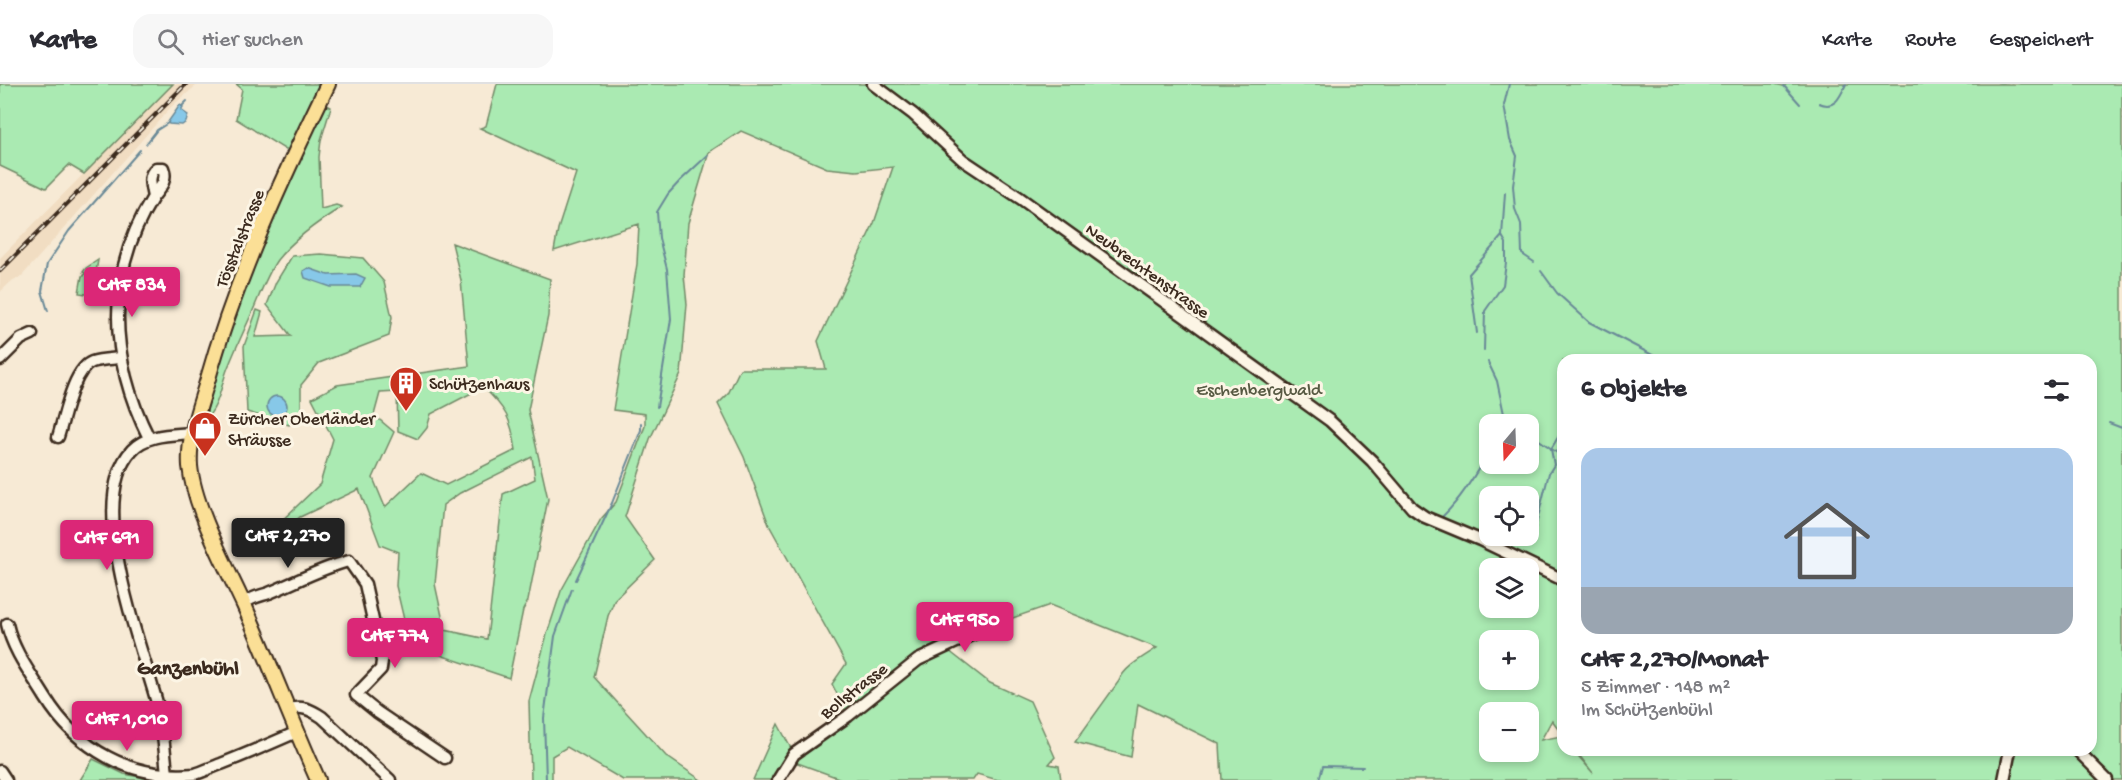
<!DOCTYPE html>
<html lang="de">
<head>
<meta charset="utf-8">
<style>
  :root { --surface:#fff; --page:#f7f7f7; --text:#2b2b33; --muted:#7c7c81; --line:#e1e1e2; --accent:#db2777 }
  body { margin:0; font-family:"Gochi Hand",sans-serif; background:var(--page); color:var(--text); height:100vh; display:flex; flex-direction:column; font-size:22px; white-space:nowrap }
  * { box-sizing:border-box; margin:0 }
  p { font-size:20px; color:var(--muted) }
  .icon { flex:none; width:33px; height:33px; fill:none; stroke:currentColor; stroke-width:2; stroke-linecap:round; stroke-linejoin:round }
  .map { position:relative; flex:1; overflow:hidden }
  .drawer { position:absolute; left:1557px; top:270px; width:540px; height:402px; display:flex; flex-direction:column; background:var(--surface); border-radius:18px; box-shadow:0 3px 9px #0003 }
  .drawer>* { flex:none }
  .needle { width:39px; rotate:199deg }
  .controls { position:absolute; left:1479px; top:330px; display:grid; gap:12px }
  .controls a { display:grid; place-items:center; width:60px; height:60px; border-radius:12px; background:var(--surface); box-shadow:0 3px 9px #0003; font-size:30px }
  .price { position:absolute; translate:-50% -51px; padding:0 14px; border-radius:6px; background:var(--accent); color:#fff; font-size:20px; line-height:39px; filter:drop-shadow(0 2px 3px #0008) }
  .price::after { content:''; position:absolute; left:50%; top:36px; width:18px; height:14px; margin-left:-9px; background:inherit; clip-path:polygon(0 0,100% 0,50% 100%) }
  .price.selected { background:#222; color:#fff }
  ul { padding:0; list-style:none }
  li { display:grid; align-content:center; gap:12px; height:318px; padding:0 24px }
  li+li { border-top:2px solid var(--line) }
  li span { display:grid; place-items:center; height:186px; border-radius:18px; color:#555 }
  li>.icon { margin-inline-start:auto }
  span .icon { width:108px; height:108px; fill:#fffc; stroke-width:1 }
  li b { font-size:26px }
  h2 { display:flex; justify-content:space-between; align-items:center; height:72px; padding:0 24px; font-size:26px }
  header { display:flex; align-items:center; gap:36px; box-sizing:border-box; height:84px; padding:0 30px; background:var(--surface); border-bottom:2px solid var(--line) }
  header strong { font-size:28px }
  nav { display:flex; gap:33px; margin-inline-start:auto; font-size:21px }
  .search { width:420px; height:54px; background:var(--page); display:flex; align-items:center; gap:15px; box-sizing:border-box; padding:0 21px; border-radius:18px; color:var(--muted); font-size:22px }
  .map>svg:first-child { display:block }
  .built { fill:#f1ddc2 }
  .green { fill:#aaeab2; stroke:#728a68; stroke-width:1.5; fill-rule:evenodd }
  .water { fill:#87c8e8; stroke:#698997; stroke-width:1.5 }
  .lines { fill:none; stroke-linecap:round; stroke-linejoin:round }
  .stream { stroke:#698997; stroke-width:2 }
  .minor-casing { stroke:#3b2a1e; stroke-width:15 }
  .major-casing { stroke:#3b2a1e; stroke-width:18 }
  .minor { stroke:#fcf5e5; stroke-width:10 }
  .major { stroke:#fbdf96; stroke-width:14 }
  .rail-casing { stroke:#3b2a1e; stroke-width:4.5 }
  .rail { stroke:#fcf5e5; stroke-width:2; stroke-dasharray:7; stroke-linecap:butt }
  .labels { text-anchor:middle; stroke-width:6; stroke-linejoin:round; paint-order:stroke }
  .street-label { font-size:18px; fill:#3b2a1e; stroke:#fcf5e5 }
  .poi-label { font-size:18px; fill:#3b2a1e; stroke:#fcf5e5; text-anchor:start }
  .park-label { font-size:18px; fill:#575a43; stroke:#fcf5e5 }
  .quarter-label { font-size:21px; font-weight:bold; fill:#3b2a1e; stroke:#fcf5e5 }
</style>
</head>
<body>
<header>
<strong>Karte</strong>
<div class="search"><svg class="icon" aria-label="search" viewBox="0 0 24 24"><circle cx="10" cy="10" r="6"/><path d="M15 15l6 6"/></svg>Hier suchen</div>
<nav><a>Karte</a><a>Route</a><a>Gespeichert</a></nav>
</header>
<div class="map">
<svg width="2122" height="696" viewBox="0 0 2122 696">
  <rect width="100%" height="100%" fill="#f7ead5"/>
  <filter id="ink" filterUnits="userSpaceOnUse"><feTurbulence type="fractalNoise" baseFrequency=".0167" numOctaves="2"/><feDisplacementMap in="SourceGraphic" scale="12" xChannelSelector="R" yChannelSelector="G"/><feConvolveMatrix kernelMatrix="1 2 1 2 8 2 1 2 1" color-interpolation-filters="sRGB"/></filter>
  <g filter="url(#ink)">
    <!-- built -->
    <path class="built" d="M173,0H198L171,23L21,193L13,196L0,208V174Z"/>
    <!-- green -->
    <g class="green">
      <path d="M0,0H173L84,90L69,81L46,104L0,82Z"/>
      <path d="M236,0H328L320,17L331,23L321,56L319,73L321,125L336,121L342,123C319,137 294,155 277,176C266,192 259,213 251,231C243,249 234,268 227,286C221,302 218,326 204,336L232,235L276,125L299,74L236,35L242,5Z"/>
      <path d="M497,0H1775L1783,2L1787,0H2122V696H1222L1220,660L1138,620L1131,673L1075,658L1119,597C1124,583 1145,572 1157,564L1050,521L1001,538L944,563L990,599L1030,617L1055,673L1049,680L1059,682L1061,696H998L977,690L973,696H844L792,677L848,632L832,600L846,580L769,441L744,373L718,320L728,310L740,285H826L818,257L874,139L893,83L856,87L827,84L741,47L709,68L688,139L684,191L687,220L681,290L650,355L625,433L655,476L615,515L608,532L594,593L666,672L701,696H623L567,663L552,672V696H531L529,617L547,550L561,507L601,435L616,418L645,342V330L613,326L637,180L639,140L554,167L558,145L576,89L480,44L486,42ZM1563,276H2091V666H1575L1593,689L1573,666H1563V655L1561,652L1541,656L1552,636L1563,651ZM1490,340H1528V380H1490ZM1490,412H1528V452H1490ZM1490,484H1528V524H1490ZM1490,556H1528V596H1490ZM1490,628H1528V668H1490Z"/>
      <path d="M452,159L550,195L548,232L528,326L548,415L528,517L523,526L509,594L410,561L396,502L398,468L380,461L359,405L300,433L266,461L252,465L320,400L333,355L312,314L337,301L469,282L461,196ZM483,303C506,325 511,334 516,366L446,401L421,389L385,423L373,394L394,348L374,331L380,309L397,308L398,347L418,355L427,344L431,330ZM532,373L535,395L503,410L487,555L445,546L435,500L443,421L460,409Z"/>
      <path d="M321,170L363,174L384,198L392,233L389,252L319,279L301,301V332L289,341L247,328L244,262L257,226L262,228L255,253L291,252L267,221L276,198L292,172Z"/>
      <path d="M98,176L92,211L79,209L82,192H84L85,189L83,188L86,184Z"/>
      <path d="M778,640L794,670L778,696H753Z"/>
      <path d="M93,675L124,690L155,696H80Z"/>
    </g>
    <!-- water -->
    <g class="water">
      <path d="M180,21L183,23L181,26L188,31L186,38L182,41L169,40L168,38Z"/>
      <path d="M308,184L328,191L356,190L365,194L360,203H331L305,194L303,187Z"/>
      <circle cx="277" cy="322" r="10"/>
    </g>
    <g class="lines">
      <!-- stream -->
      <g class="stream">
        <path d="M1509,0L1504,21L1510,56L1517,72L1513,102L1515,125L1521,140L1522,170L1534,178"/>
        <path d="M1784,2L1800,20"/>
        <path d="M1819,19C1835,26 1840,13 1846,0"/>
        <path d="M182,22L187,17"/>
        <path d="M146,60L157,46L168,39"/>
        <path d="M1541,187L1557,209L1589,238L1662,276"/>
        <path d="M48,227L42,207L47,180L69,147L140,66"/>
        <path d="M1477,249L1469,190L1502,152L1505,109"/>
        <path d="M1484,266L1485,227L1503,201L1506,179V159L1502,152"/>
        <path d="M1488,278L1497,297L1504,330L1518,340"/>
        <path d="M657,323L671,235L667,185L659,154L657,128L668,110L680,97L708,71"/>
        <path d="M2109,339L2122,344"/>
        <path d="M1500,340L1504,330"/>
        <path d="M1528,348L1563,373"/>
        <path d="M1442,433C1462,414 1477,389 1490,364"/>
        <path d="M1533,453L1549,389L1554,381L1551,365L1563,345"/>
        <path d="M576,496L612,419L641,346V339"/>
        <path d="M546,696L544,634L555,552L572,505"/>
        <path d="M1319,696L1323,682L1363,683"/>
      </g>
      <defs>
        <g id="minor">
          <path d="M873,0L913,30L963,76L1020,114L1330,337L1372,377L1412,424L1425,433L1480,456L1563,496"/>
          <path d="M0,276L21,255L32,250"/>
          <path d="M58,353C64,335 73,285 92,278C100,275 111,275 120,274"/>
          <path d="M149,354C109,275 105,190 153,113C151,102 147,92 156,84H163C168,96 160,104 153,113"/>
          <path d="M243,520C251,513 260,512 269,509C296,498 321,484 349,477L365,500L382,577L381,585L356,611L377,628L445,674"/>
          <path d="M7,540C13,567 31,590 45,613C77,665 131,696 195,690C203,688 212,683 221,680C247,670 272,659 297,648"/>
          <path d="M287,626C301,621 310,625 322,633L390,696"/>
          <path d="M2077,666L2107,696"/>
          <path d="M0,687L6,696"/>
          <path d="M167,691C165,666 163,643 157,619C141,560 84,417 132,366C147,350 171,351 192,349"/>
          <path d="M778,696L794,670L848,632L918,576L993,541"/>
          <path d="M2004,696L2010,666"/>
        </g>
        <path id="major" d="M318,696C292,638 270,579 244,521C226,482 194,423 190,382C188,353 199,325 207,298C236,194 281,97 328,0"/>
      </defs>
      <!-- minor casing -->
      <use href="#minor" class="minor-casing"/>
      <!-- major casing -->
      <use href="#major" class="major-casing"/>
      <!-- minor -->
      <use href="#minor" class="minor"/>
      <!-- major -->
      <use href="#major" class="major"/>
      <defs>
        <path id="rail" d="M0,187L186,0"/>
      </defs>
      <!-- rail casing -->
      <use href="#rail" class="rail-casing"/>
      <!-- rail -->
      <use href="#rail" class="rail"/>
    </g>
  </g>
  <!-- icons -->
  <defs>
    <symbol id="building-pin" viewBox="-11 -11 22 30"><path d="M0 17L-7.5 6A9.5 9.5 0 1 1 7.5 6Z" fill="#c8321e" stroke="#fcf5e5"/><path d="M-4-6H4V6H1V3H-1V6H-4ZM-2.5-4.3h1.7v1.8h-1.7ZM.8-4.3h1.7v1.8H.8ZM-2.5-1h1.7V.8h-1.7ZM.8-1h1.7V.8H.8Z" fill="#fff"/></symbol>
    <symbol id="shop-pin" viewBox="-11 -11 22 30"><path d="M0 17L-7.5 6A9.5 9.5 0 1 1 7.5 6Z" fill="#c8321e" stroke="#fcf5e5"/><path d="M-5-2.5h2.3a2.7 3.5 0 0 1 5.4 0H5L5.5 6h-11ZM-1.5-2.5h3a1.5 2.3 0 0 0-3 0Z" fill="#fff"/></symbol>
  </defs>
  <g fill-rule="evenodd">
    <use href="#building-pin" x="387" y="280" width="38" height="52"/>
    <use href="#shop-pin" x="186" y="325" width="38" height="52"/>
  </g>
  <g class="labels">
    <!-- street labels -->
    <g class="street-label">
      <text transform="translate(239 154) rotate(-68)" y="6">Tösstalstrasse</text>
      <text transform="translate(1148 186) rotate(36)" y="6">Neubrechtenstrasse</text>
      <text transform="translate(853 606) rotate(-38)" y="6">Bollstrasse</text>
    </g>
    <!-- poi labels -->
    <g class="poi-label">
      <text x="429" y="305">Schützenhaus</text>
      <text x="228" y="340">Zürcher Oberländer<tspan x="228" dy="21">Sträusse</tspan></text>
    </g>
    <!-- park labels -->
    <g class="park-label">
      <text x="1259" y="311">Eschenbergwald</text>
    </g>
    <!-- quarter labels -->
    <g class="quarter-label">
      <text x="188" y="590">Ganzenbühl</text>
    </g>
  </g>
</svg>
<div class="controls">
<a><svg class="needle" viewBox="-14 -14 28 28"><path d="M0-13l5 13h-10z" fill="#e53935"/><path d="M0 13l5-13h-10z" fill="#7c7c81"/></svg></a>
<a><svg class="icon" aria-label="locate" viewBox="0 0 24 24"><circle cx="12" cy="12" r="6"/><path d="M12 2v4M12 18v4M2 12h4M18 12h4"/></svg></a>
<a><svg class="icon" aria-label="layers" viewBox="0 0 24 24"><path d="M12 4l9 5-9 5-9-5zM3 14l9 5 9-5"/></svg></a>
<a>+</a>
<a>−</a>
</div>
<b class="price" style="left:132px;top:234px">CHF 834</b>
<b class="price selected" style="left:288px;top:485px">CHF 2,270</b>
<b class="price" style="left:107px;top:487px">CHF 691</b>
<b class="price" style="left:965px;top:569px">CHF 950</b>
<b class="price" style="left:395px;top:585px">CHF 774</b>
<b class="price" style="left:127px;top:668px">CHF 1,010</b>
<section class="drawer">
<h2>6 Objekte<svg class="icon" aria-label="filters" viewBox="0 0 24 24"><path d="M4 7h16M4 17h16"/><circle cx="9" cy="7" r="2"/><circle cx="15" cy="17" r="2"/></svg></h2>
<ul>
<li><span style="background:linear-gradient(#a9c7e8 75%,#9aa5b1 0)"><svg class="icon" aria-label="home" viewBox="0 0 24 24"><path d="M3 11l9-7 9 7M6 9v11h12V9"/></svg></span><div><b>CHF 2,270/Monat</b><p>5 Zimmer · 148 m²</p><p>Im Schützenbühl</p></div></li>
</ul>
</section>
</div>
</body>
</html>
